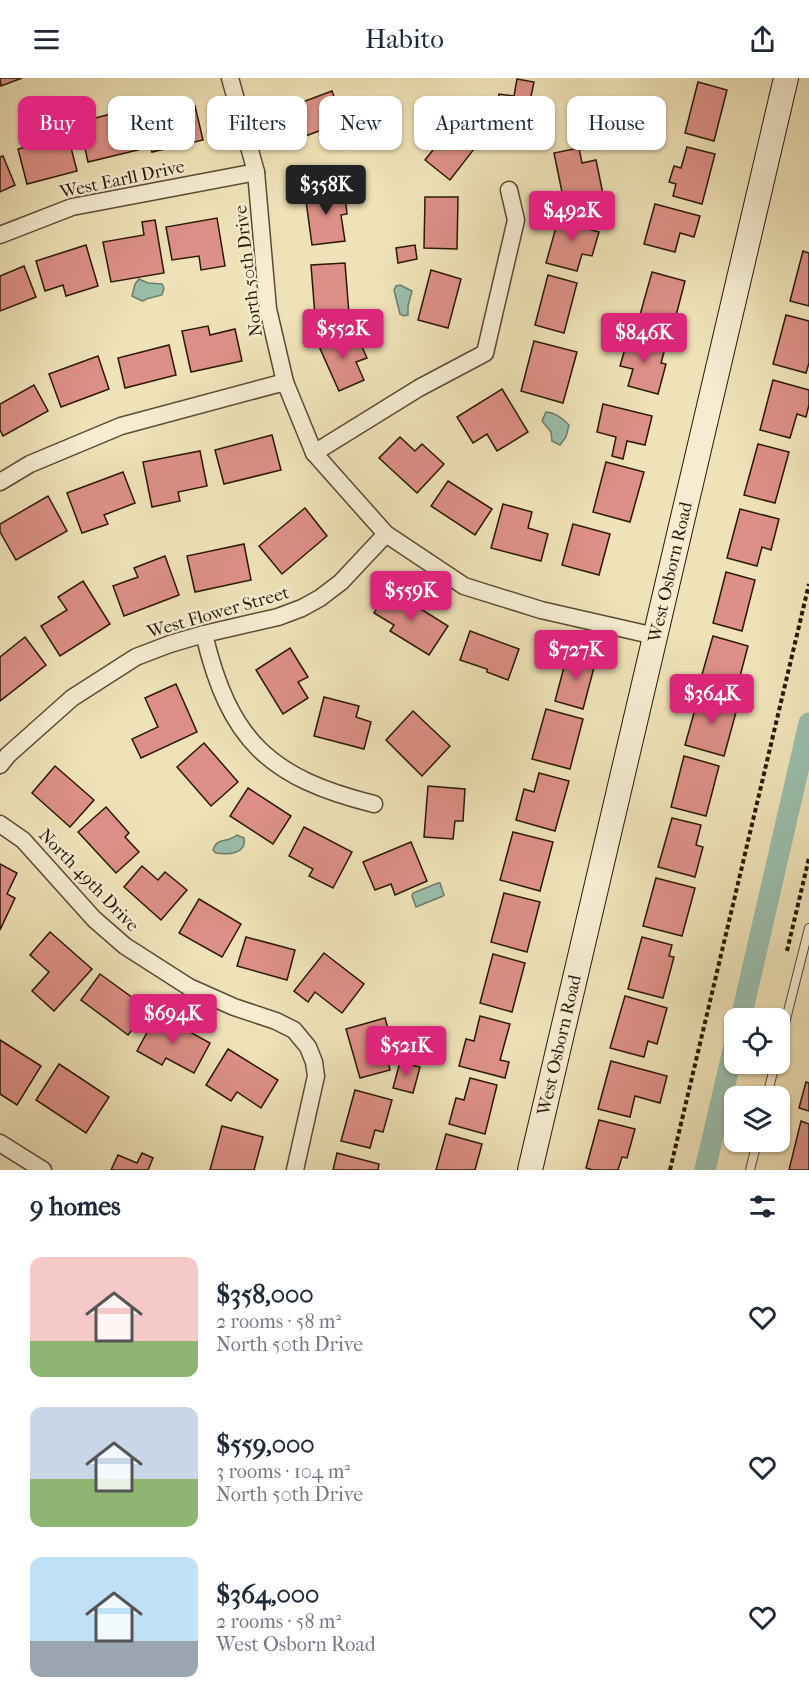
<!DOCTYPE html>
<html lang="en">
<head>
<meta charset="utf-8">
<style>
  :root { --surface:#fff; --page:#f6f6f7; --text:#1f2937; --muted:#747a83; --accent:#db2777 }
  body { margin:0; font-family:"IM FELL French Canon",serif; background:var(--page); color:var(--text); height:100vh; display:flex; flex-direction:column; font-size:22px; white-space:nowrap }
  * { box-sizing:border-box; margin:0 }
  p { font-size:20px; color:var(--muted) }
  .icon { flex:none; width:33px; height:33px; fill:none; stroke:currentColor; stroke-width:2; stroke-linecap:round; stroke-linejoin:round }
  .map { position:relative; height:1092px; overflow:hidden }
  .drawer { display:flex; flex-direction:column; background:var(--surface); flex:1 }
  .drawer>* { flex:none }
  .banner { position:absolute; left:18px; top:18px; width:774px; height:54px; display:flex; gap:12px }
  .tools { position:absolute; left:724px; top:930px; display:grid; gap:12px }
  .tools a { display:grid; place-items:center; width:66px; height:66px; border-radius:12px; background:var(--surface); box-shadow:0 2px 4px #0004; font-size:30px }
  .price { position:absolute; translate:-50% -51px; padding:0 14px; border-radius:6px; background:var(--accent); color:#fff; font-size:20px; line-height:39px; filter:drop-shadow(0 2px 3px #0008) }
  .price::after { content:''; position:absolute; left:50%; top:36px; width:18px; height:14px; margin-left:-9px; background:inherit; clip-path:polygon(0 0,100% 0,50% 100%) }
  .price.current { background:#222; color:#fff }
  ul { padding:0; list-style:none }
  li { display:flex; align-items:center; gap:18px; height:150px; padding:0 30px }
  li span { display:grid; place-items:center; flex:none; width:168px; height:120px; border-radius:12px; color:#555 }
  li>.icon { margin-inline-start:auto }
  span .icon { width:72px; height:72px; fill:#fffc; stroke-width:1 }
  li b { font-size:26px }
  h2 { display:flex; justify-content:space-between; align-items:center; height:72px; padding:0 30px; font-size:26px }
  .pill { padding:0 21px; border-radius:12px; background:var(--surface); box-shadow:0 2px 4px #0004; font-size:21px; line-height:54px }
  .pill.current { background:var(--accent); color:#fff }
  header { display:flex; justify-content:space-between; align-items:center; height:78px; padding:0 30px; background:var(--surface); font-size:27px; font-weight:600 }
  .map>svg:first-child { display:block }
  .water { fill:#9abeab; stroke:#6e7c69; stroke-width:1.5 }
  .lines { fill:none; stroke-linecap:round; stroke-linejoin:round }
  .canal { stroke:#9abeab; stroke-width:21 }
  .building { fill:#dd9087; stroke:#2b1807; stroke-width:1.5 }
  .lane-casing { stroke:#5c4a33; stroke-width:10 }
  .street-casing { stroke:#5c4a33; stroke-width:19 }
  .secondary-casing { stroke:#2b1807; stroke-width:26 }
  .path { stroke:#2b1807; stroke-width:4; stroke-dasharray:4.5 3; stroke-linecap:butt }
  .lane { stroke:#f5ecd1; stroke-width:8 }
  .street { stroke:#f5ecd1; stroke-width:16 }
  .secondary { stroke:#f5ecd1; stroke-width:24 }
  .labels { text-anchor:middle; stroke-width:4.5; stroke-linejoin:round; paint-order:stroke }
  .street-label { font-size:18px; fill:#2b1807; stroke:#f5ecd1 }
</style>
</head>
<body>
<header><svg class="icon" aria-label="menu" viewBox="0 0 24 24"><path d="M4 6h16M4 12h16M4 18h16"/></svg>Habito<svg class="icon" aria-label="share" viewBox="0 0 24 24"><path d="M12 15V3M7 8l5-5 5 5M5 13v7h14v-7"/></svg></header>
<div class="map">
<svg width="809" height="1092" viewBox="0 0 809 1092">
  <rect width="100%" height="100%" fill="#efe2b8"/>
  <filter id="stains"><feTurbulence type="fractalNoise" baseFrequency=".00333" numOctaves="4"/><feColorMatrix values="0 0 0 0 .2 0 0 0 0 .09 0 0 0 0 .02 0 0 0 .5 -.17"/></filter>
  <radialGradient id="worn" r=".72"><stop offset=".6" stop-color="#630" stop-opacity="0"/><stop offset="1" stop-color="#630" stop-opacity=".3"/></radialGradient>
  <!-- water -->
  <g class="water">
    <path d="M139,201L148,205L162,206L164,210L162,217L146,221L145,222L142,223L132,218L135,206Z"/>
    <path d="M400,207L412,213L408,228V237L404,238L400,236L394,212L396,208Z"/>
    <path d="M546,334C555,334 563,341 569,347L566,359L560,367L552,363L551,354L542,343Z"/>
    <path d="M237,757L244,760C247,776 228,777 216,775L213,772C218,758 226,766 237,757Z"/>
    <path d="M438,805H440L444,817L443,818L416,829L412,818L413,815Z"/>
  </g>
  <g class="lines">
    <!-- canal -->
    <g class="canal">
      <path d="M741,940L809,645"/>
      <path d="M705,1092L735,964"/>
    </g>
  </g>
  <!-- building -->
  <g class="building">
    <path d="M0,0H22L1,8Z"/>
    <path d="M517,1L534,4L528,33L549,37L544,67L492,58L499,16L514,18Z"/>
    <path d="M698,4L727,12L714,63L685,55Z"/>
    <path d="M332,13L343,44L295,62L284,31Z"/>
    <path d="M195,28L203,62L152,74L145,40Z"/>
    <path d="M115,35L118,45L131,42L138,72L88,84L79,44Z"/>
    <path d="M456,43L481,62L450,102L425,82Z"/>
    <path d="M68,58L77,93L27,106L18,71Z"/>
    <path d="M687,69L715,76L702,126L673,118L676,106L669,104L674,88L681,90Z"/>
    <path d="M579,70L582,85L596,82L603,116L564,124L554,75Z"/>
    <path d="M3,78L15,107L0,114V79Z"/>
    <path d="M344,110L347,136L341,137L345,163L312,167L305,116Z"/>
    <path d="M425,119H458L457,171L424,170Z"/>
    <path d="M655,126L700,138L694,159L680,155L675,174L644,166Z"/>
    <path d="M560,135L593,144L591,152L599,154L592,178L582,176L577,193L546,185Z"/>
    <path d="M217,140L225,188L201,192L199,178L172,182L166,149Z"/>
    <path d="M155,142L164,195L111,204L103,164L144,157L142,144Z"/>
    <path d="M86,167L98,208L66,218L63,207L45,213L36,183Z"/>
    <path d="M415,167L417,181L398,185L396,170Z"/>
    <path d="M803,173L809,175V228L790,223Z"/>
    <path d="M345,185L349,236L315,238L311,187Z"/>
    <path d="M24,188L36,219L0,233V198Z"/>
    <path d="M431,192L461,201L448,250L418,242Z"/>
    <path d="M652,194L685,203L672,253L638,244Z"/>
    <path d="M548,197L577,205L564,255L535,247Z"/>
    <path d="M786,237L809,243V285L806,295L773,286Z"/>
    <path d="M208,248L210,257L235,251L242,283L191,294L182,253Z"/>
    <path d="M346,253L351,264L358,260L367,280L356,284L364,302L339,313L318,266Z"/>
    <path d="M629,257L666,267L661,285L666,286L658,316L628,308L633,291L620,288Z"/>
    <path d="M534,263L577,274L563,325L521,313Z"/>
    <path d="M169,267L176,297L125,310L118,280Z"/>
    <path d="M98,278L109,311L61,329L49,296Z"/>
    <path d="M773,302L809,312V327L806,339L797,336L790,360L760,352Z"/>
    <path d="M34,307L48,333L3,358L0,352V326Z"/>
    <path d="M502,311L528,354L497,373L487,356L473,365L457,339Z"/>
    <path d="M603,326L652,338L645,367L627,363L623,381L612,378L616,359L597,354Z"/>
    <path d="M272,357L281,392L224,406L215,372Z"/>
    <path d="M400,359L415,373L422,366L444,386L417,415L379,380Z"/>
    <path d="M758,366L789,374L775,425L744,417Z"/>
    <path d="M200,373L207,408L178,414L180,423L152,429L143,384Z"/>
    <path d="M606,384L644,394L630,444L593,434Z"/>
    <path d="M123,394L135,425L104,437L108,446L82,455L67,415Z"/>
    <path d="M448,403L492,431L475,457L431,428Z"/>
    <path d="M48,418L67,453L16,482L0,454V446Z"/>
    <path d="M503,426L532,434L528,450L548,456L541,483L491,470Z"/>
    <path d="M305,430L327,458L282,496L259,468Z"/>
    <path d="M740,431L779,441L771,472L762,469L757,488L727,480Z"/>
    <path d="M573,446L610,456L599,497L562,487Z"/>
    <path d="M244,466L251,502L195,514L187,478Z"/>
    <path d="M165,478L179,517L124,538L113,508L138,499L134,490Z"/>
    <path d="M726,494L755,502L742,553L713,545Z"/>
    <path d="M83,503L110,546L60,578L41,548L67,532L58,519Z"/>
    <path d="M389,511L448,548L429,577L390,553L394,547L374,535Z"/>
    <path d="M470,553L519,571L508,602L487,594V591L460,582Z"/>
    <path d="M713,558L748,568L735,617L699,607Z"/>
    <path d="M25,559L46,587L0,623V579Z"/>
    <path d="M290,570L308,599L298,604L308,620L283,636L256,592Z"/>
    <path d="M568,574L596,582L583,631L555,623Z"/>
    <path d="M176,606L197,654L141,680L132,661L158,649L145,620Z"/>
    <path d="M699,617L738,627L724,678L685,667Z"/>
    <path d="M324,619L359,628L356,639L371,644L364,671L314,658Z"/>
    <path d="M546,631L583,641L570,691L532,681Z"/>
    <path d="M413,633L450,668L422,698L386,662Z"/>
    <path d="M204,665L238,704L211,728L177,689Z"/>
    <path d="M684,678L719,688L706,738L671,729Z"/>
    <path d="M55,688L94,722L70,749L32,715Z"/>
    <path d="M539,695L569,703L555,753L516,742L524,711L534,714Z"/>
    <path d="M428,708L465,711L463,743H455L453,761L424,759Z"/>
    <path d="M248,710L291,738L273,766L230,738Z"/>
    <path d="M106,729L129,755L125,759L139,774L116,795L78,754Z"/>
    <path d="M672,740L701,747L696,767L703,769L695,799L658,789Z"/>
    <path d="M304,749L352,774L333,810L309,798L313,791L289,778Z"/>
    <path d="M513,754L553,764L540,813L500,802Z"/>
    <path d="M411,764L427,803L395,817L391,806L375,812L363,784Z"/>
    <path d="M0,786L17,795L7,816L15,820L0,852Z"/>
    <path d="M142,788L158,802L165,794L187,812L161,842L124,809Z"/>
    <path d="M656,800L695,810L682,858L643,848Z"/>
    <path d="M504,815L540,824L527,874L491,864Z"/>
    <path d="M199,821L241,846L222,879L179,855Z"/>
    <path d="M50,854L92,891L54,933L32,913L49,894L30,877Z"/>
    <path d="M246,859L295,872L287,902L237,888Z"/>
    <path d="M642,859L672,867L669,878L674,879L663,920L628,911Z"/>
    <path d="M324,875L364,906L342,935L315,914L308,924L294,913Z"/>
    <path d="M493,876L525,885L512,934L480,925Z"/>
    <path d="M100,896L148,931L128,957L81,922Z"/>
    <path d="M625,918L667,930L657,966L648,963L644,979L610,970Z"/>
    <path d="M157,936L210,965L194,995L166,980L162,987L137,973Z"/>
    <path d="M480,938L510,946L500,982L509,984L505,1000L459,988L466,961L474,963Z"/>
    <path d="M385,940L394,973L386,975L390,992L360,1000L346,951Z"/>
    <path d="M0,962L41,988L17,1027L0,1016Z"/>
    <path d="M228,971L278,1002L261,1030L237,1014L231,1023L206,1007Z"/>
    <path d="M611,983L667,998L660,1025L635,1018L630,1039L598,1031Z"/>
    <path d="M400,984L420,989L413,1015L393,1010Z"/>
    <path d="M59,986L109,1019L86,1055L36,1022Z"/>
    <path d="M470,1000L497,1007L485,1056L449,1046L456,1020L464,1022Z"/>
    <path d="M806,1004L809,1005V1033L799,1030Z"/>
    <path d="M355,1012L392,1022L383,1054L375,1052L370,1070L341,1063Z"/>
    <path d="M599,1042L635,1051L627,1080L622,1079L618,1092H593L586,1090Z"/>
    <path d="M801,1043L809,1046V1092H789Z"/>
    <path d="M222,1048L263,1059L254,1092H210Z"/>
    <path d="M446,1056L482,1066L475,1092H436Z"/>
    <path d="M142,1075L153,1080L148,1092H111L118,1077L137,1085Z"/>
    <path d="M337,1075L379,1086L378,1092H333Z"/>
  </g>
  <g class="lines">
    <defs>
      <g id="lane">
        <path d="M780,965L809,850"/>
        <path d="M767,1018L775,986"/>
        <path d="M750,1092L757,1064"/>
      </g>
      <g id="street">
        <path d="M230,0L256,94L268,231L285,304L314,375L386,456L464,508L541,532L655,558"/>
        <path d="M0,157L72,129L256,94"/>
        <path d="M314,375L419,310L485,275L516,142L509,112"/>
        <path d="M0,404L30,386L121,348L285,304"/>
        <path d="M204,556C229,662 269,700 374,726"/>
        <path d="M0,687L8,677L72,620L136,579L170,566L204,556L278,539L302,530L320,520L341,504L386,456"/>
        <path d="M0,746L23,762L94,841L125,868L189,909L234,929L276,943L294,952L308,969L314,984L316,998L295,1092"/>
        <path d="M0,1065L43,1092"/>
      </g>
      <path id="secondary" d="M530,1092L786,0"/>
    </defs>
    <!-- lane casing -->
    <use href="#lane" class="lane-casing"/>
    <!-- street casing -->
    <use href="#street" class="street-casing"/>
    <!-- secondary casing -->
    <use href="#secondary" class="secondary-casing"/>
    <!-- path -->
    <g class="path">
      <path d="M787,873L809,780"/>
      <path d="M670,1092L809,506"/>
    </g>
    <!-- lane -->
    <use href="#lane" class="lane"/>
    <!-- street -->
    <use href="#street" class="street"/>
    <!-- secondary -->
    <use href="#secondary" class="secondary"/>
  </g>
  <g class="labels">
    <!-- street labels -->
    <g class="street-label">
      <text transform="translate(122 101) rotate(-12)" y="6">West Earll Drive</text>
      <text transform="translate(248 193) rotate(-97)" y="6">North 50th Drive</text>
      <text transform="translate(670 494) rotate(-77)" y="6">West Osborn Road</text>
      <text transform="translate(218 534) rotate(-16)" y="6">West Flower Street</text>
      <text transform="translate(89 802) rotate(46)" y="6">North 49th Drive</text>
      <text transform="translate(559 967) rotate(-77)" y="6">West Osborn Road</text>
    </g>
  </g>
  <rect width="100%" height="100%" filter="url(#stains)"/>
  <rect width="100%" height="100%" fill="url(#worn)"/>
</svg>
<div class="tools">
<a><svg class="icon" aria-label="locate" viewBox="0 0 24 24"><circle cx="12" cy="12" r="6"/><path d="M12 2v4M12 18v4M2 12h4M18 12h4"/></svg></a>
<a><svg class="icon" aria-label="layers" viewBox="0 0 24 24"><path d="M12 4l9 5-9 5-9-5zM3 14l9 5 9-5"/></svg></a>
</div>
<b class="price current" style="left:326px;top:138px">$358K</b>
<b class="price" style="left:572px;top:164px">$492K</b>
<b class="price" style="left:343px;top:282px">$552K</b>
<b class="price" style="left:644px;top:286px">$846K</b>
<b class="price" style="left:411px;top:544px">$559K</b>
<b class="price" style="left:576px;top:603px">$727K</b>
<b class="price" style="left:712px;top:647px">$364K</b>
<b class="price" style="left:173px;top:967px">$694K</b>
<b class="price" style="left:406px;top:999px">$521K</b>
<div class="banner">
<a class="pill current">Buy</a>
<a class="pill">Rent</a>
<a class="pill">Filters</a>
<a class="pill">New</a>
<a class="pill">Apartment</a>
<a class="pill">House</a>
</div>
</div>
<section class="drawer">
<h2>9 homes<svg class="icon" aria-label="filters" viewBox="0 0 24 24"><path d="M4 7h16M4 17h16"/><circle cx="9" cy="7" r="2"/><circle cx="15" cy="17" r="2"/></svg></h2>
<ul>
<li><span style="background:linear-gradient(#f6c9c9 70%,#8fb573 0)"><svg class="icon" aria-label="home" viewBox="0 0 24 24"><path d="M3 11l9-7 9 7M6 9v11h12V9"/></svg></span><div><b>$358,000</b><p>2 rooms · 58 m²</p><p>North 50th Drive</p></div><svg class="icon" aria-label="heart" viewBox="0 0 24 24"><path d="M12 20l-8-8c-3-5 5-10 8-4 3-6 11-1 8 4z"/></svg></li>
<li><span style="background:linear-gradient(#c9d6e8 60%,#8fb573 0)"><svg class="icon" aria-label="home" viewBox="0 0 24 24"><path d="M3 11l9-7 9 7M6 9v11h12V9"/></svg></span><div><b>$559,000</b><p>3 rooms · 104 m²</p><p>North 50th Drive</p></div><svg class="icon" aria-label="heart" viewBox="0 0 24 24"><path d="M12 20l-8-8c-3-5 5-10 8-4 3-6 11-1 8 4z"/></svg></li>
<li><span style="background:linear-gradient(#bfe0f5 70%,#9aa5b1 0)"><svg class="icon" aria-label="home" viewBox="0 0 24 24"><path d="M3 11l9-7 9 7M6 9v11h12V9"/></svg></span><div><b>$364,000</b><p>2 rooms · 58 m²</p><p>West Osborn Road</p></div><svg class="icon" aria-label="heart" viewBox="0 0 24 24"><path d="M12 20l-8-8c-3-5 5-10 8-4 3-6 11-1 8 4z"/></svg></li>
</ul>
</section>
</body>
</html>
